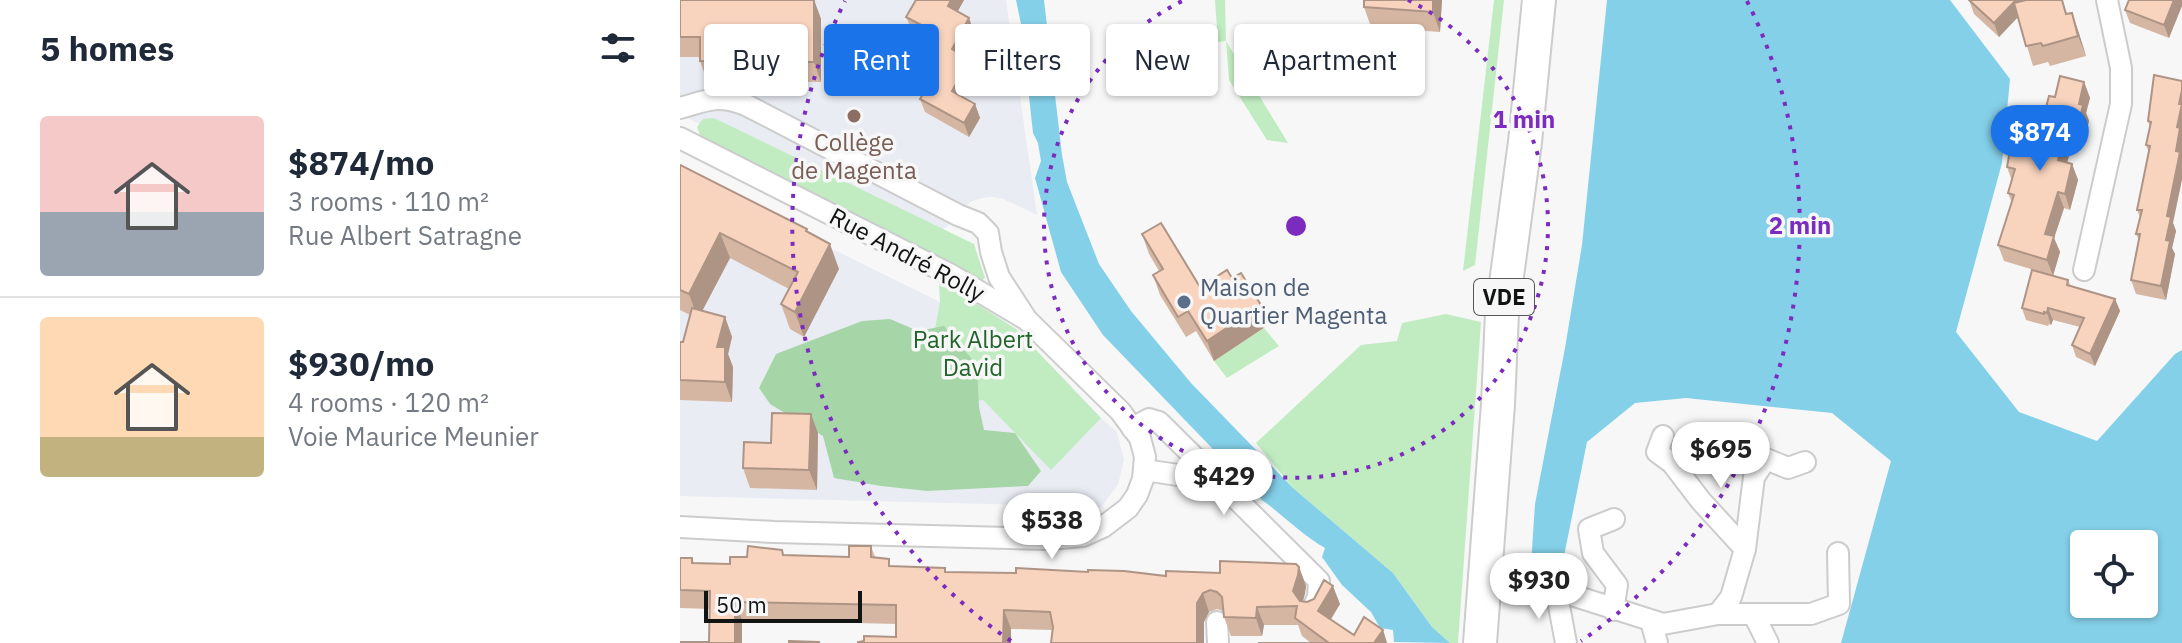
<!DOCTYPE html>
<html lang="en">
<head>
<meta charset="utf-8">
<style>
  :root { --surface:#fff; --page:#f2f2f3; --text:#1f2937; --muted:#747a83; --line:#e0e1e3; --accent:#1a73e8 }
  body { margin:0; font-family:"IBM Plex Sans",sans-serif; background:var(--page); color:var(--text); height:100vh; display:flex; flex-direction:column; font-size:30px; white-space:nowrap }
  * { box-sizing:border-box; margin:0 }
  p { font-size:26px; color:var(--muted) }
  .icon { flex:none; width:44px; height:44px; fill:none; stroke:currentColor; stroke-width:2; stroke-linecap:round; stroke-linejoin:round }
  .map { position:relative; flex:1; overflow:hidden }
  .details { display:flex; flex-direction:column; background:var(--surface); width:680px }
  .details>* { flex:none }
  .top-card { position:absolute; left:24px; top:24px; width:760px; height:72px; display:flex; gap:16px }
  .tools { position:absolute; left:1390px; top:530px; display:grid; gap:16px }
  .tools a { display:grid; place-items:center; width:88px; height:88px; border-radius:8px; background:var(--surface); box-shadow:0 2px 6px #0004; font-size:40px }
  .scale { position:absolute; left:24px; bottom:20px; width:158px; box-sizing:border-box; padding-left:8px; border:4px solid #121313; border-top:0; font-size:22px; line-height:28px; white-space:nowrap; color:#121313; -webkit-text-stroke:6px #f7f7f8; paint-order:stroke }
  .price { position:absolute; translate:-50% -68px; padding:0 18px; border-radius:28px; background:#fff; color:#222; font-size:26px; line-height:52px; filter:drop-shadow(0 2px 4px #0008) }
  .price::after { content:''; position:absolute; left:50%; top:48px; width:24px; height:18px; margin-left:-12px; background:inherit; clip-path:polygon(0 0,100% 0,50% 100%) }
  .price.current { background:var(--accent); color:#fff }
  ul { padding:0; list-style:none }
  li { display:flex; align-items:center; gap:24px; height:200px; padding:0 40px }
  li+li { border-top:2px solid var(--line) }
  li span { display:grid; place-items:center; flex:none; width:224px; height:160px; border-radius:8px; color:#555 }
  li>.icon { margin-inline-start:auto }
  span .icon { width:96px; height:96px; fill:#fffc; stroke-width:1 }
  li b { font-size:34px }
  h2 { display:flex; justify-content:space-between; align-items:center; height:96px; padding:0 40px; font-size:34px }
  .chip { padding:0 28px; border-radius:8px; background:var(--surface); box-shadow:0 2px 6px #0004; font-size:28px; line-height:72px }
  .chip.current { background:var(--accent); color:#fff }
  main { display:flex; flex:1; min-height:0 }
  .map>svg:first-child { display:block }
  .built { fill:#eaecf4 }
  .green { fill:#c1ecc1 }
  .forest { fill:#a6d6a7 }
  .water { fill:#84d0e9; fill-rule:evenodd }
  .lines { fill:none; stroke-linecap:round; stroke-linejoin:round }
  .minor-casing { stroke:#cccccd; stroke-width:24 }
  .primary-casing { stroke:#cccccd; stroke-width:36 }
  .minor { stroke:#fff; stroke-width:20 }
  .primary { stroke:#fff; stroke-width:32 }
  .wall { fill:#d5b6a3 }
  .shaded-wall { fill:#ae9485 }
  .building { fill:#f8d4be; stroke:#ae9485; stroke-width:2 }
  .ring { fill:none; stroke:#7b2cbf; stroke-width:4; stroke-dasharray:4 8 }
  .education-dot { fill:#8d6e63; stroke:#f7f7f8; stroke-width:3 }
  .service-dot { fill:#5c6f8a; stroke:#f7f7f8; stroke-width:3 }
  .labels { text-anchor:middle; stroke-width:7; stroke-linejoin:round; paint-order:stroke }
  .shield { fill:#f7f7f8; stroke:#575758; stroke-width:2 }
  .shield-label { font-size:22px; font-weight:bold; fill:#121313 }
  .education-label { font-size:24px; fill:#785e54; stroke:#f7f7f8 }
  .street-label { font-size:24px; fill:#121313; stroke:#f7f7f8 }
  .service-label { font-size:24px; fill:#4e5e75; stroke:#f7f7f8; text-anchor:start }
  .park-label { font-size:24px; fill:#22652a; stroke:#f7f7f8 }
  .centre { fill:#7b2cbf; stroke:#f7f7f8; stroke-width:4 }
  .ring-label { font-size:24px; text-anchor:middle; font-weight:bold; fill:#7b2cbf; stroke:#f7f7f8; stroke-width:7; stroke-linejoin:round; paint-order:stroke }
</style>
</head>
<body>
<main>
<section class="details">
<h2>5 homes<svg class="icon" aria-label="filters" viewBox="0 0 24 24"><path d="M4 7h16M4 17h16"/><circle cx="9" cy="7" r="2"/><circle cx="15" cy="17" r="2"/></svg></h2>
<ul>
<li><span style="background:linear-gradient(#f6c9c9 60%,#9aa5b1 0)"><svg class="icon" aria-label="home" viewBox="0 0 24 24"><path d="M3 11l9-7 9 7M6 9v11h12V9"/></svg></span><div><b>$874/mo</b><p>3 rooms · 110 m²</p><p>Rue Albert Satragne</p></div></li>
<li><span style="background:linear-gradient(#ffd9b3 75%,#c2b280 0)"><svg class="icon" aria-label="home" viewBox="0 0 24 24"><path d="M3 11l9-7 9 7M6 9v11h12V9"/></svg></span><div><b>$930/mo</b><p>4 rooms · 120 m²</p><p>Voie Maurice Meunier</p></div></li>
</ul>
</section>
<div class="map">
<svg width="1502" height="643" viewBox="0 0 1502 643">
  <rect width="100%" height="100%" fill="#f7f7f8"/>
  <!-- built -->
  <g class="built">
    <path d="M0,0H326L357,215L323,199L313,197L302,198L290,202L274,221L265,228L250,233L237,234L0,114Z"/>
    <path d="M0,174L260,302L259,280L336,329L421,418L437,432L444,459L438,485L421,507L0,496Z"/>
  </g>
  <!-- green -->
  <g class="green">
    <path d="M535,0H545L546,41L608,143L587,140L549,80L546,41L538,42Z"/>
    <path d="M814,0H824L795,265L783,271Z"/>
    <path d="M34,118L294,244L305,278L301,281L23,143L17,127L23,119Z"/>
    <path d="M259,280L336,329L421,418L371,470L303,400L289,402L247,374L260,302Z"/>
    <path d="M766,314L801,322L778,643H770L752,627L713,573L613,488L576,443L681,345L717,341L722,323Z"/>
    <path d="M584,328L599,346L547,378L534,361Z"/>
  </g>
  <!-- forest -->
  <path class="forest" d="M210,319L238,331L264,326L297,365L299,407L304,430L335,433L361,471L348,486L247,491L201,486L154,478L143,436L90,404L79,388L96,354L182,321Z"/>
  <!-- water -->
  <g class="water">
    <path d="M336,0H364L382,155L387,182L419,264L451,311L511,383L613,488L713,573L752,627L770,643L714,642L713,630L700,628L691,612L662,585L642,557L645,548C622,535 603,515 582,500L423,335L381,272L355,178L361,161L358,143L353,133L341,24Z"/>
    <path d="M927,0H1270L1330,79L1322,163L1276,332L1339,412L1417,441L1495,354L1502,350V643H1161L1211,461L1152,413L1006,398L955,403L907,442L882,566L866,561L865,555L861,566L864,569V577L860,584L850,580L855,504L885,348L902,245ZM1404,544H1464V604H1404Z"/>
  </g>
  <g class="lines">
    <defs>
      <g id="minor">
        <path d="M0,108C29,100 37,94 66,105L278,215L298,223L308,233L311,252L319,277L345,317"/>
        <path d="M0,138L273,276L347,320L440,411L460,438L465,457L463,479L457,495L448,508L423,527L403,536L369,539L94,532L0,527"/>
        <path d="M1404,270L1441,104V68L1427,0"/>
        <path d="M452,428L469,419L479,422L639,581L638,597L633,608"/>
        <path d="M983,436L977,452L992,463L1021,501L1065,549"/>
        <path d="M464,470L539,481"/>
        <path d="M844,587L876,590L983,624L1038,614H1131L1159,604L1158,553"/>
        <path d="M876,590L886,643"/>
        <path d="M933,610L937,585L913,553L909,529L934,519"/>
        <path d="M1038,614L1051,597L1065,549L1074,477L1086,459L1108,468L1125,462"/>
        <path d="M1074,615L1088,643"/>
        <path d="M971,621L977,643"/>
        <path d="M537,622L538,643"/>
      </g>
      <path id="primary" d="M800,643L818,404L822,313L845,142L859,0"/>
    </defs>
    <!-- minor casing -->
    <use href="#minor" class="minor-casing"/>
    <!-- primary casing -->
    <use href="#primary" class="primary-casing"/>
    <!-- minor -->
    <use href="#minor" class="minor"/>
    <!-- primary -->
    <use href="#primary" class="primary"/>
  </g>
  <!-- wall -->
  <g class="wall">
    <path d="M0,0H134L141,19V82L27,81L20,61V57H0Z"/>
    <path d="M284,0L277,12L294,32L281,54L290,59L295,73L282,97L295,104L300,118L289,137L245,112L240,99L251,79L234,69L229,56L241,36L232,30L226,17Z"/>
    <path d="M684,0H762L760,32L691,27L684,7Z"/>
    <path d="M1289,0L1388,14L1392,13L1406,56L1370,66L1368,62L1353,66L1338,17L1319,37L1294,14Z"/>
    <path d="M1502,0L1489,38L1450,23L1445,10Z"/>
    <path d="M1474,75L1493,223L1496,231L1492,248L1495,254L1486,300L1456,294L1451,280L1459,240L1456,234L1460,217L1457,210L1469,153L1466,145L1470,127L1468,121Z"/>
    <path d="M1404,82L1410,98L1406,113L1409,121L1403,145L1392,143L1387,163L1392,164L1398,180L1390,210L1384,208L1374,238L1380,252L1373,275L1388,280L1391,287L1435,299L1440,311L1415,366L1396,357L1392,345L1400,327L1373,320L1371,325L1369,324L1368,326L1346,320L1342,308L1364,273L1324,261L1318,245L1332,203L1328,193L1332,181L1327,167L1359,135L1375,97Z"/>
    <path d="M0,165L127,229L128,232L159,269L124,337L110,329L101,304L109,289L50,258L22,311L45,317L52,337L48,354L53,367L52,402L0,400V342H3L10,315L0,310Z"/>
    <path d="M462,234L520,287L552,278L588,325L534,361L516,331L506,337L480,295L473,275L479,271L469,254Z"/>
    <path d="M138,433L137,490L70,488L63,468L91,443Z"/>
    <path d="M191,546L195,557L212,566L267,572L336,573L408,572L486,576L619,567L626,586L623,601L660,604L651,620L674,635L703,630L707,643H578H631L622,636L618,625H584L582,636H551L544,617L543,611L537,609L529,612L524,622V643H371L372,630L331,629L216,637V624L62,620V643L29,642L30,609L0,608V558H12L14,563L50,564L67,557L102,550L104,555L169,557Z"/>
  </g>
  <!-- shaded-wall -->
  <g class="shaded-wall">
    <path d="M134,0L141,19V82L134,62Z"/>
    <path d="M271,0H284L273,20L268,6Z"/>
    <path d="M753,0H762L760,32L753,12Z"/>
    <path d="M1336,0H1354L1319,37L1314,23Z"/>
    <path d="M1494,0H1502V6L1489,38L1484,25Z"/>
    <path d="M1392,13L1399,33L1406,56L1398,36Z"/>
    <path d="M289,18L294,32L277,62L272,49Z"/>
    <path d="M290,59L295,73L277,105L272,91Z"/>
    <path d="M1404,82L1410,98L1406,113L1409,121L1403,145L1398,129L1399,104Z"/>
    <path d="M1502,90V180L1493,223L1496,231L1492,248L1495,254L1486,300L1481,286L1486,240L1487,216L1496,151L1499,104Z"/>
    <path d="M295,104L300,118L289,137L284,123Z"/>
    <path d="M1386,127L1392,143L1384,176L1378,160Z"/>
    <path d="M1392,164L1398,180L1390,210L1385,194Z"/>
    <path d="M1378,192L1384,208L1374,238L1380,252L1373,276L1367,260L1365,234Z"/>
    <path d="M40,233L50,258L18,319L9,294Z"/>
    <path d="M150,244L159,269L124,337L115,312Z"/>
    <path d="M1435,299L1440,311L1415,366L1410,354Z"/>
    <path d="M581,305L588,325L534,361L527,341Z"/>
    <path d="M1368,308L1373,320L1371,325L1367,313Z"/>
    <path d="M45,317L52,337L48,354L53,367L52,402L45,382L37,347Z"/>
    <path d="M131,414L138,433L137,490L129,470Z"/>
    <path d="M619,567L626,586L625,594L620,610L613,591Z"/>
    <path d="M653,586L660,604L644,629L638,611Z"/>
    <path d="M523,593L529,612L524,622V643H517V603Z"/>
    <path d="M55,602L62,620V643H55Z"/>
    <path d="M577,607L584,625L582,636L576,618Z"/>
    <path d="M324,610L331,629V643H323Z"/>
    <path d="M703,630L707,643H694Z"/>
  </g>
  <!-- building -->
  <g class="building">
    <path d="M0,0H134V62L20,61V37H0Z"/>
    <path d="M236,0H271L268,6L289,18L272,49L290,59L272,91L295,104L284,123L240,99L256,71L229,56L245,27L226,17Z"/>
    <path d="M684,0H753V12L684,7Z"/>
    <path d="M1289,0H1336L1314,23Z"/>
    <path d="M1346,0H1382L1386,14L1392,13L1398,36L1363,46L1361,43L1346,46L1334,3Z"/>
    <path d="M1449,0H1494L1484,25L1445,10Z"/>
    <path d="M1474,75L1502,81V90L1499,104H1502L1497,127L1500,128L1496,151L1500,152L1487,216L1491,217L1486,240L1490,241L1481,286L1451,280L1460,234H1456L1462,210H1457L1470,146L1466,145L1471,122L1468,121Z"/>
    <path d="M1380,76L1404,82L1399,104L1403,105L1398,129L1386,127L1378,160L1392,164L1385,194L1378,192L1365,234L1374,236L1367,260L1318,245L1334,195L1328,193L1335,169L1327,167L1334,129L1359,135L1369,96L1375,97Z"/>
    <path d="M0,165L127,229L126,231L150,244L115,312L101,304L118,272L40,233L9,294L0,290Z"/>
    <path d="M481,223L520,287L547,270L552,278L561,273L581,305L527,341L508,311L498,317L473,275L483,269L462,234Z"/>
    <path d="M1352,270L1388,280L1387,285L1435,299L1410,354L1392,345L1404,318L1368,308L1367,313L1364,312V314L1342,308Z"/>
    <path d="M12,308L45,317L37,347H45V382L0,380V342H3Z"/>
    <path d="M92,413L131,414L129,470L63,468L64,442L91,443Z"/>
    <path d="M68,546L102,550L103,555L169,557V546H191V557L209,559V566L265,568V572L336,573V568L408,572V570L444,571L486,576V571L540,573V561L616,564L619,567L618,575L613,591L620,601L627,602L634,599L644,580L653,586L638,611L674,635L684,617L703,630L694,643H578H649L615,618L617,606L577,607L576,618L544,617L542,597L537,592L530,590L523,593L517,603V643H371L373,627L370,612L324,610L323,643H178V642L184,641V636L216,637V605L55,602V643H0V642H29L30,591L0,590V558H12V563L50,564V557H67Z"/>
    <path d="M109,641L139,642V643H109Z"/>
  </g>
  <!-- distance rings -->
  <g class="ring">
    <path d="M728 0A252 252 0 1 1 504 0"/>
    <path d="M331 641A504 504 0 0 1 165 1M1067 1A504 504 0 0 1 901 641"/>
  </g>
  <!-- markers -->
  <circle class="education-dot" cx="174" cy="116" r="8"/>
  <circle class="service-dot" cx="504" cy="302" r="8"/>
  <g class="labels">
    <!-- shield labels -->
    <rect class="shield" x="794" y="279" width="60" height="36" rx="6"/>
    <g class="shield-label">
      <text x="824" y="305">VDE</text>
    </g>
    <!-- education labels -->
    <g class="education-label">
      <text x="174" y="151">Collège<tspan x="174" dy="28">de Magenta</tspan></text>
    </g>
    <!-- street labels -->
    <g class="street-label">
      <text transform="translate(227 255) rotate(28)" y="8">Rue André Rolly</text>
    </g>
    <!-- service labels -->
    <g class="service-label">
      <text x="520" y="296">Maison de<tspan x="520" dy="28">Quartier Magenta</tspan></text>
    </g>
    <!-- park labels -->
    <g class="park-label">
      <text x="293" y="348">Park Albert<tspan x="293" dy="28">David</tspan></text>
    </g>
  </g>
  <circle cx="616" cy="226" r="12" class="centre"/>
  <g class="ring-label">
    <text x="844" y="128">1 min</text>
    <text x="1120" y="234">2 min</text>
  </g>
</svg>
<div class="tools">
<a><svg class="icon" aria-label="locate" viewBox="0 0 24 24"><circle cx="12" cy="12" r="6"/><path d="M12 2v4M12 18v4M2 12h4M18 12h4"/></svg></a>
</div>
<div class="scale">50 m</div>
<b class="price current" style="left:1360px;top:173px">$874</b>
<b class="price" style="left:1041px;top:490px">$695</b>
<b class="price" style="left:544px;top:517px">$429</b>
<b class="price" style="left:372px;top:561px">$538</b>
<b class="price" style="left:859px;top:621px">$930</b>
<div class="top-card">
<a class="chip">Buy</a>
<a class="chip current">Rent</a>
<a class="chip">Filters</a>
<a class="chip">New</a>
<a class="chip">Apartment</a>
</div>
</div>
</main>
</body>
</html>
